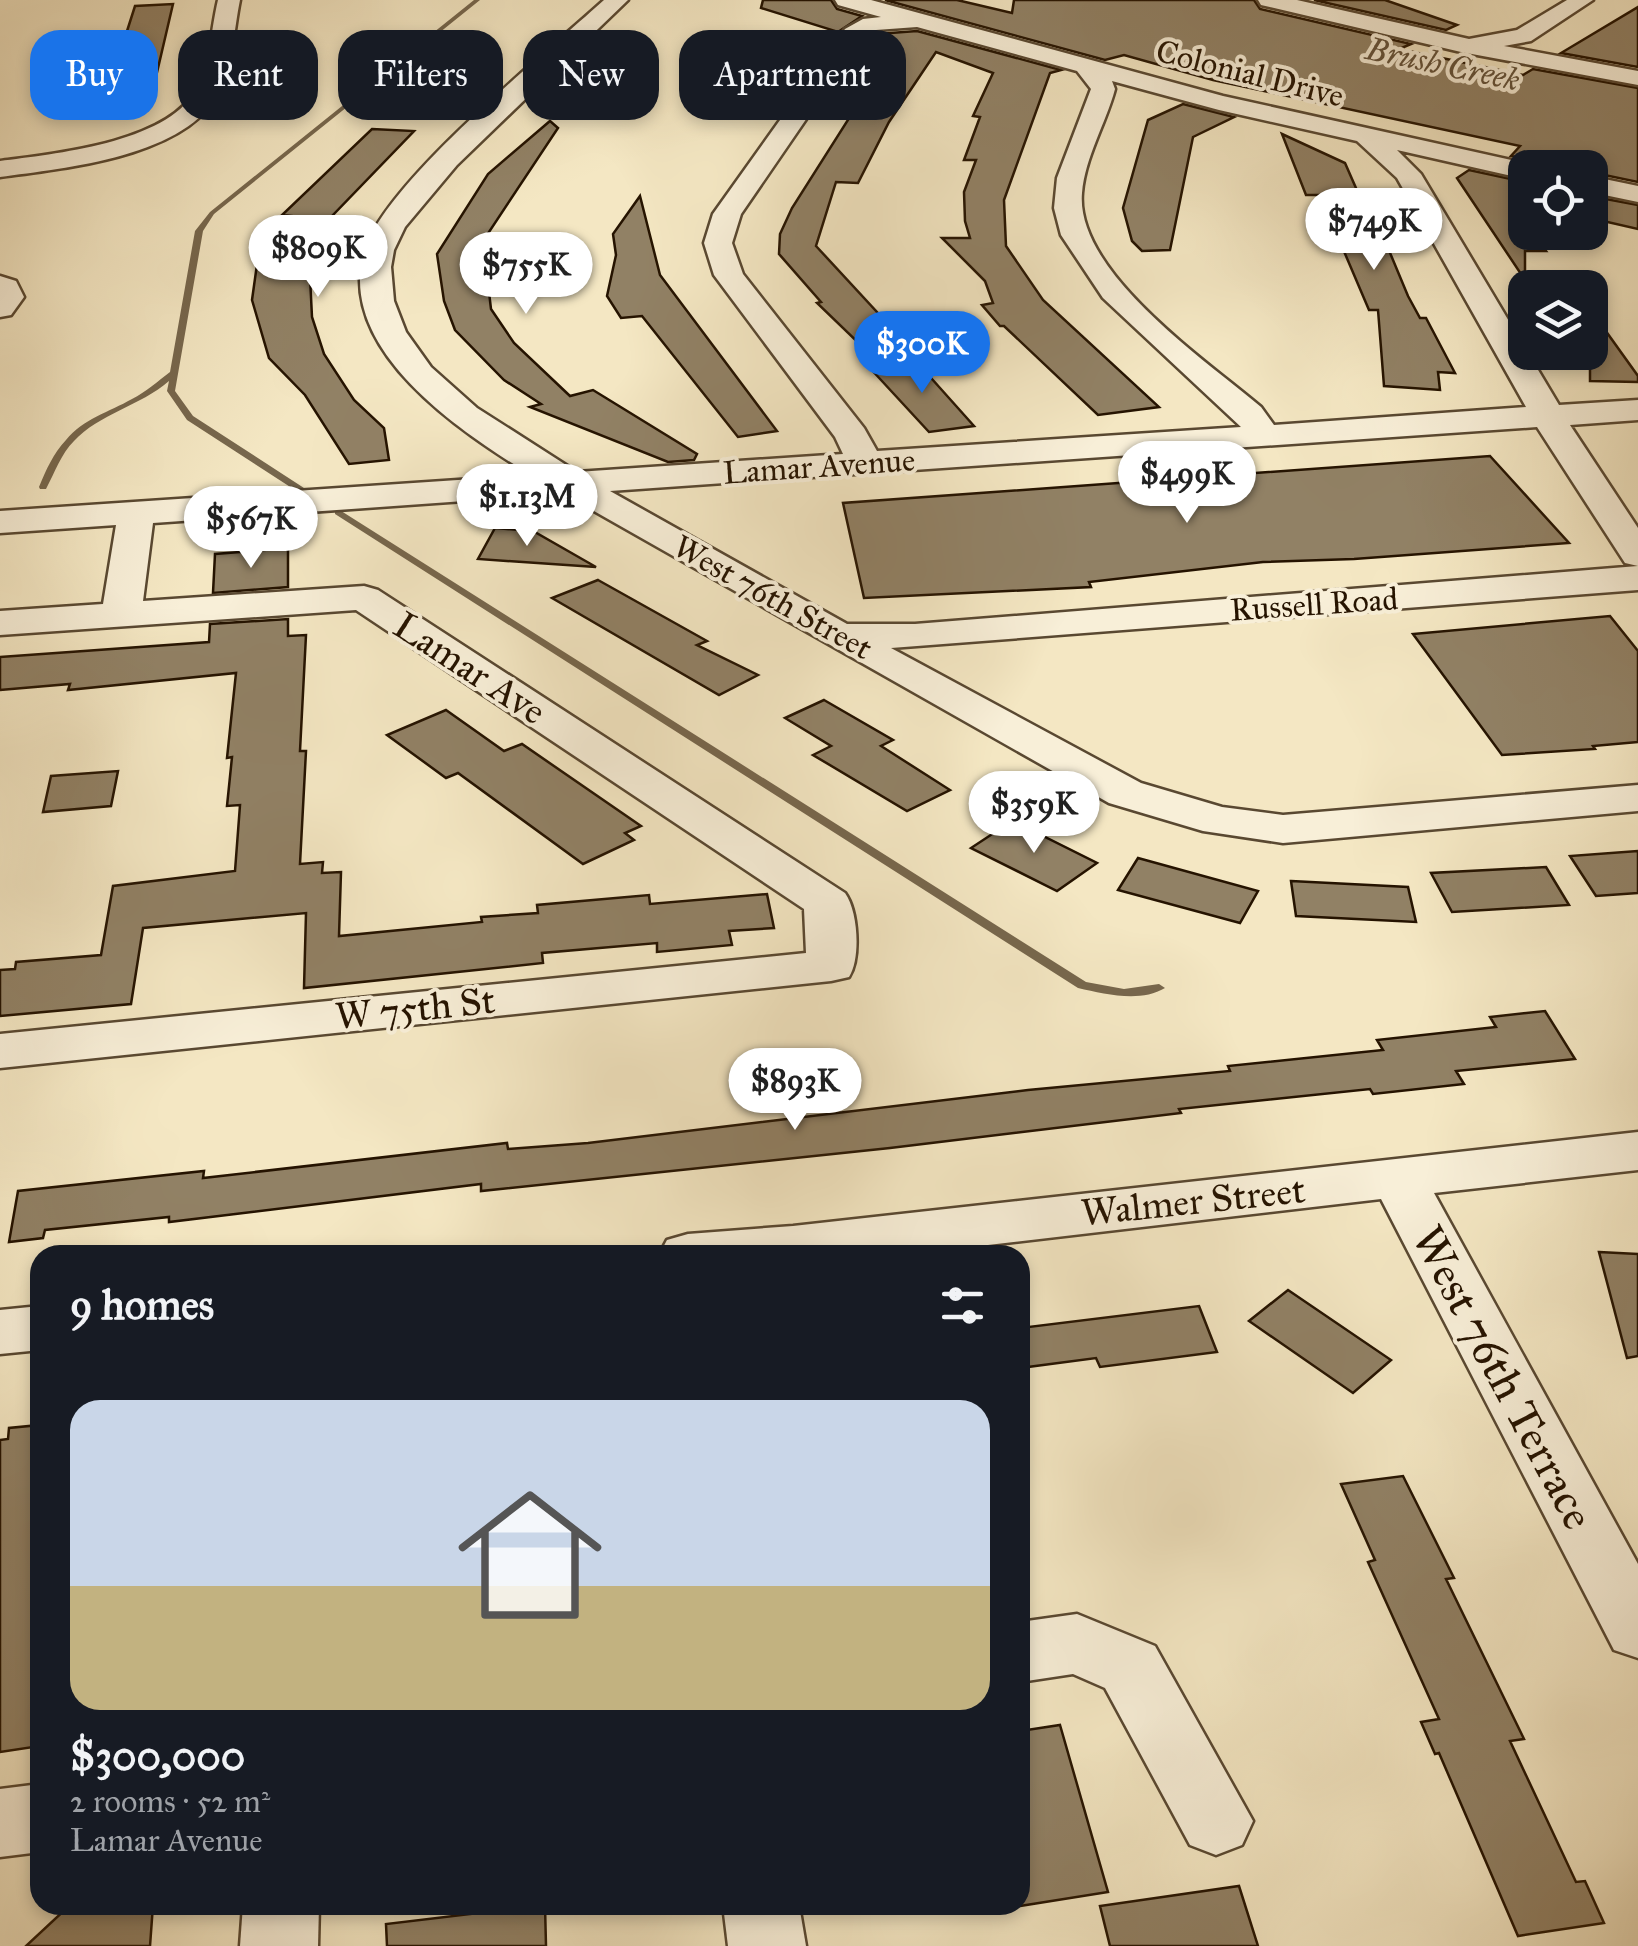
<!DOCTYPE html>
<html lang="en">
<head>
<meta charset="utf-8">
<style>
  :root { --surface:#171b24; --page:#242831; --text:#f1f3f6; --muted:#9ea1a6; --line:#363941; --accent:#1a73e8 }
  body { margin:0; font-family:"IM FELL Great Primer",serif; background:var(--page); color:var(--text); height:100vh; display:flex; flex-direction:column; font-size:38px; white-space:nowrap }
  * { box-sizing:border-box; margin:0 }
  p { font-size:32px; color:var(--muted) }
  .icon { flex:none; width:55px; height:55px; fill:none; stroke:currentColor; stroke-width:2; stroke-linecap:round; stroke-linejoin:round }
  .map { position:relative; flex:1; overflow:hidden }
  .drawer { position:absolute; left:30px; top:1245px; width:1000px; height:670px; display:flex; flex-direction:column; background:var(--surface); border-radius:30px; box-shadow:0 5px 15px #0003 }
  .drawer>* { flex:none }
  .top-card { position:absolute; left:30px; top:30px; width:1000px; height:90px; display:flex; gap:20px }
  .fabs { position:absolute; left:1508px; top:150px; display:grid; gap:20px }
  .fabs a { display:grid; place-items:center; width:100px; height:100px; border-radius:20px; background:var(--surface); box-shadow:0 5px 15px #0003; font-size:50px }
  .price { position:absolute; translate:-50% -85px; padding:0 22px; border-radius:35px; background:#fff; color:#222; font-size:32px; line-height:65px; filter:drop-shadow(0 2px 5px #0008) }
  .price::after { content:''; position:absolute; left:50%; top:60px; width:30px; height:22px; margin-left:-15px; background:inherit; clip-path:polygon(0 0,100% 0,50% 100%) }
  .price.active { background:var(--accent); color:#fff }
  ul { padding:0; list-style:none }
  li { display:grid; align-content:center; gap:20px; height:530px; padding:0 40px }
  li+li { border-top:2px solid var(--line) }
  li span { display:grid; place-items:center; height:310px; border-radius:30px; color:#555 }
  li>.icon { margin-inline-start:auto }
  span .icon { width:180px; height:180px; fill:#fffc; stroke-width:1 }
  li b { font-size:42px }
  h2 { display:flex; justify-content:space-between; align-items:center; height:120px; padding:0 40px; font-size:42px }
  .chip { padding:0 35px; border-radius:30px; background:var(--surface); box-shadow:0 5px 15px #0003; font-size:35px; line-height:90px }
  .chip.active { background:var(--accent); color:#fff }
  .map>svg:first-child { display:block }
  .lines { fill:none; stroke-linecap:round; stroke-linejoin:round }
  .stream { fill:#77674d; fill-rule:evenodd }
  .building { fill:#918165; stroke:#251300; stroke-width:2.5 }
  .minor-casing { stroke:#594831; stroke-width:5 }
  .minor { fill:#f8efd8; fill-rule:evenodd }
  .labels { text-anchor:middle; stroke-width:8; stroke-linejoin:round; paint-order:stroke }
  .far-water-label { font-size:32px; font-style:italic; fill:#63523a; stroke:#f8efd8 }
  .far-street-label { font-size:32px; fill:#251300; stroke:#f8efd8 }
  .street-label { font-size:38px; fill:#251300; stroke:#f8efd8 }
  .near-street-label { font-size:45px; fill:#251300; stroke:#f8efd8 }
</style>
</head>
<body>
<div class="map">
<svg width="1638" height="1946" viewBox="0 0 1638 1946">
  <rect width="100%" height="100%" fill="#f4e7c3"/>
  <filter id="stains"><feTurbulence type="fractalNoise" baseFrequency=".002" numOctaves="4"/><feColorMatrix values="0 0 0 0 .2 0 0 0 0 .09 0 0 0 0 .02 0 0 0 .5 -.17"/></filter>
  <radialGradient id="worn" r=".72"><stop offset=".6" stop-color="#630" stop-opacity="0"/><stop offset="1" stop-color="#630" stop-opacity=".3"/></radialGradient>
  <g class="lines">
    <!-- stream -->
    <g class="stream">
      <path d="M474,0H480L214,214L203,231L175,391L193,416L304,488V492H298L187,420L167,391L169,381C140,406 99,414 74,441C61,454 55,472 46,489H40L39,487C46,470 53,454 66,440C83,419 109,412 132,399C146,392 158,381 170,372L195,231L210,212Z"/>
      <path d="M338,509L1086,982L1124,989L1159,984L1165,988C1140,1003 1105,994 1078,988L335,514V510Z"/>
    </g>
  </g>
  <!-- building -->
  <g class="building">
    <path d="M763,0H831L837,9L862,16L838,32L761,8Z"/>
    <path d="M885,0H957L1012,13L1014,0H1254L1260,9L1411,44L1399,49L1523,75L1533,69L1638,88V182L1590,172V164L1525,152V159L1511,156L1520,146L1213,80L1124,55L1105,60Z"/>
    <path d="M1314,0H1385L1457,25L1446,30Z"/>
    <path d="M173,4L151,98L105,100L135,6Z"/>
    <path d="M1638,7V67L1561,53Z"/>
    <path d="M917,31L1061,70L1050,73L1004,200L1006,246L1043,300L1159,407L1098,415L1004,326H1000L982,305L993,303L985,281L942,238H970L965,221L964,192L976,160H964L980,117L973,116L993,73L936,52L889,122L858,183L836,182L816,246L913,351L872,356L817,303L821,302L779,254L780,234L792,208L893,49L866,40L877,34Z"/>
    <path d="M1183,104L1234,117L1193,137L1170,250L1142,251L1132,241L1123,208L1148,120Z"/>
    <path d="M550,121L558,128L483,241L491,309L514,343L570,396L593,390L697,454L694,460L668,462L530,407L541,404L504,380L455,330L444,301L437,254L488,174Z"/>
    <path d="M372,129L414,131L331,217H326L309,256L312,317L324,354L354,400L384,428L389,460L349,464L305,395L269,358L252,300L259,250L291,216L282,215Z"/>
    <path d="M1282,134L1345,163L1370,220H1366L1372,231L1371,226L1378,224L1408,296L1420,318H1426L1455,373L1438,372L1440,390L1384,386L1378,310H1369L1320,195H1306Z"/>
    <path d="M1469,170L1525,182V203L1513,201L1525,217V232H1532L1546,251H1525V280L1457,178Z"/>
    <path d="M640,196L660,275L777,431L738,437L642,316L621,318L607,296L616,255L613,234Z"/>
    <path d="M1590,196L1638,205V229L1590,218Z"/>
    <path d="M1590,309L1638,376V382L1590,381Z"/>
    <path d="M915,360L974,426L929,432L869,367Z"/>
    <path d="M1490,456L1569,543L1354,559L1263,562L1089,582L1091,587L864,598L843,503Z"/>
    <path d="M495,528L533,531L596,567L478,559Z"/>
    <path d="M288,548V587L213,593L215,554Z"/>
    <path d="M598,580L707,641L697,645L758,675L719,695L552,598Z"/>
    <path d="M1610,616L1638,651V742L1593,746L1595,749L1502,755L1413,634Z"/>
    <path d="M288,619V636L306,635L300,751H306L300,864L323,862L322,873L341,872L339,936L482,922L481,917L538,913L537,905L649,895L650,904L767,894L774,928L729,931L732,945L657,952V943L542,953L543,963L304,988L306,913L143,928L131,1004L0,1016V970L15,969L16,962L101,955L113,886L235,871L240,805L227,806L232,757L227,758L236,673L68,690L70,684L0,690V657L209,642L210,624Z"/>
    <path d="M824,700L893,740L881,746L950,790L907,811L813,755L831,746L785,718Z"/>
    <path d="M446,710L504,751L522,744L641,826L625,833L634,840L583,864L458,773L446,778L387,735Z"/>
    <path d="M118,771L111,806L43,812L51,776Z"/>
    <path d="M1009,823H1017L1097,863L1057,891L971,848Z"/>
    <path d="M1638,851V893L1596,896L1570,856Z"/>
    <path d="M1138,858L1258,891L1240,923L1118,890Z"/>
    <path d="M1546,867L1569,905L1452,912L1431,873Z"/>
    <path d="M1291,881L1408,887L1416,922L1296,916Z"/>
    <path d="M1545,1011L1575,1059L1456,1071L1464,1084L1373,1094L1370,1089L1179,1109L1181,1113L890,1148L481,1191V1184L169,1222V1217L45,1230L43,1238L9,1242L18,1191L204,1171L203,1178L507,1143L508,1149L588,1143L1028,1090L1230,1071L1228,1066L1383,1050L1377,1040L1496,1027L1490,1017Z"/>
    <path d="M1599,1252L1638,1254V1356L1627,1358Z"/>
    <path d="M1288,1290L1391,1360L1353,1393L1249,1321Z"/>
    <path d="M1199,1306L1217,1352L1100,1367L1096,1358L1020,1368V1328Z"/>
    <path d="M40,1425V1746L0,1752V1440L8,1439L9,1428Z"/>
    <path d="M1403,1476L1454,1578L1446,1579L1524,1739L1510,1741L1576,1882L1585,1881L1604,1923L1518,1936L1439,1753L1435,1754L1421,1722L1439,1719L1368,1562L1375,1560L1341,1484Z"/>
    <path d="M1060,1725L1108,1892L1020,1906V1731Z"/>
    <path d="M1239,1886L1258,1946H1110L1100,1906Z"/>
    <path d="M70,1905H153L150,1946H26Z"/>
    <path d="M545,1905L546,1946H387L386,1924Z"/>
  </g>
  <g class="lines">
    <defs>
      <g id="minor">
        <path d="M218,0H240C234,29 233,63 220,90C189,157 65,168 0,177V161C53,154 166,143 195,91C210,65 211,29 218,0Z"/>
        <path d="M604,0H628L457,165L405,227L394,250L391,267L394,301L406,332L431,367L477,408L577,472L843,454L835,437L714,275L704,243L713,214L845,29L863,19L881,17L838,5L835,0H871L1223,96L1534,165L1525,168V179L1397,150L1421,174L1559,405L1638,400V420L1570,425L1638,528V566L1625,563L1537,427L610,491L847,624H915L1638,566V590L891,648L1141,783L1222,807L1283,815L1638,785V811L1283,843L1203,831L1109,803L564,494L153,523L143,601L364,586L378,590L845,893C858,911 861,958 849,977L831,981L0,1068V1034L806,953L804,909L356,610L0,635V611L103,604L116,525L0,533V511L531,475C461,432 336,350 364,252C384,183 547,52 604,0ZM917,27L1077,71L1091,89L1057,178L1054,208L1061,235L1103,298L1241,427L877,451L864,428L743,274L732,243L741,214L861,39L876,30ZM1112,81L1219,110L1357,141L1397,178L1526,407L1274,425L1261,407C1207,361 1075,272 1082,193C1085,157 1106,123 1115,89Z"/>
        <path d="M1258,0H1297L1469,39L1517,30L1567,0H1593L1531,41L1504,46L1638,71V85L1461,52L1261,5Z"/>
        <path d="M1590,176L1638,186V202L1590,192Z"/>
        <path d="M0,276L16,281L24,297L11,315L0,317Z"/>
        <path d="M1638,1132V1170L1434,1193L1638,1564V1658L1614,1650L1381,1199L902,1255H659L667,1240L688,1234L793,1226Z"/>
        <path d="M40,1306V1350L0,1354V1310Z"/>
        <path d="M1077,1614L1155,1646L1253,1821L1242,1845L1216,1855L1190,1845L1105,1688L1073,1674L1020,1682V1622Z"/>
        <path d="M40,1784V1852L0,1857V1789Z"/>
        <path d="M243,1905H319L318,1946H240Z"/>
        <path d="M723,1905H799L806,1946H728Z"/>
      </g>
    </defs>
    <!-- minor casing -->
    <use href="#minor" class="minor-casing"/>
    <!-- minor -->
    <use href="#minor" class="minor"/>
  </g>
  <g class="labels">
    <!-- far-water labels -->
    <g class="far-water-label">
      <text transform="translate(1443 64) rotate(12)" y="11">Brush Creek</text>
    </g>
    <!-- far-street labels -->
    <g class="far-street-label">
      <text transform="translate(1250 73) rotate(14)" y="11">Colonial Drive</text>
      <text transform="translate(819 466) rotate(-4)" y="11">Lamar Avenue</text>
      <text transform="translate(773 597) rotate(29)" y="11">West 76th Street</text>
      <text transform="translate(1314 604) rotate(-4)" y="11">Russell Road</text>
    </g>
    <!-- street labels -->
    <g class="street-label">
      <text transform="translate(470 668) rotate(33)" y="13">Lamar Ave</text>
      <text transform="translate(415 1008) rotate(-6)" y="13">W 75th St</text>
      <text transform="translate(1193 1201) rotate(-6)" y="13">Walmer Street</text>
    </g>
    <!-- near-street labels -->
    <g class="near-street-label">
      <text transform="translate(1504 1377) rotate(62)" y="16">West 76th Terrace</text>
    </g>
  </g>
  <rect width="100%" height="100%" filter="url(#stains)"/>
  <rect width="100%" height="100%" fill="url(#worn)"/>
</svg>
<div class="fabs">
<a><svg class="icon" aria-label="locate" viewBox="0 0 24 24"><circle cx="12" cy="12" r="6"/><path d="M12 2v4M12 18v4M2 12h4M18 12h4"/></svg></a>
<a><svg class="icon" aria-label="layers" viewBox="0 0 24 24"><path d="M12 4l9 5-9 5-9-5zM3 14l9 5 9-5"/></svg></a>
</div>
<b class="price" style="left:1374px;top:273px">$749K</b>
<b class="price" style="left:318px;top:300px">$809K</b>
<b class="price" style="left:526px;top:317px">$755K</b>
<b class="price active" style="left:922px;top:396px">$300K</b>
<b class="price" style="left:1187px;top:526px">$499K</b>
<b class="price" style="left:527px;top:549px">$1.13M</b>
<b class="price" style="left:251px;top:571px">$567K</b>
<b class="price" style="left:1034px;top:856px">$359K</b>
<b class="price" style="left:795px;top:1133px">$893K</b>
<div class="top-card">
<a class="chip active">Buy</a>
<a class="chip">Rent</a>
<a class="chip">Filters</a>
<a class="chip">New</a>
<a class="chip">Apartment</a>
</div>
<section class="drawer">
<h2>9 homes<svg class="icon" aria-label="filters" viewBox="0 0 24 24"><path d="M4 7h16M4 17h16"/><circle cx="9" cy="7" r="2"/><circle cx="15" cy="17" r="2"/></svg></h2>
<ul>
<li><span style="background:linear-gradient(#c9d6e8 60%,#c2b280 0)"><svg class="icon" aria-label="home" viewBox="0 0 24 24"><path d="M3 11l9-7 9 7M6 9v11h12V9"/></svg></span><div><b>$300,000</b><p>2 rooms · 52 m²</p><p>Lamar Avenue</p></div></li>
</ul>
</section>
</div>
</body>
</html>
